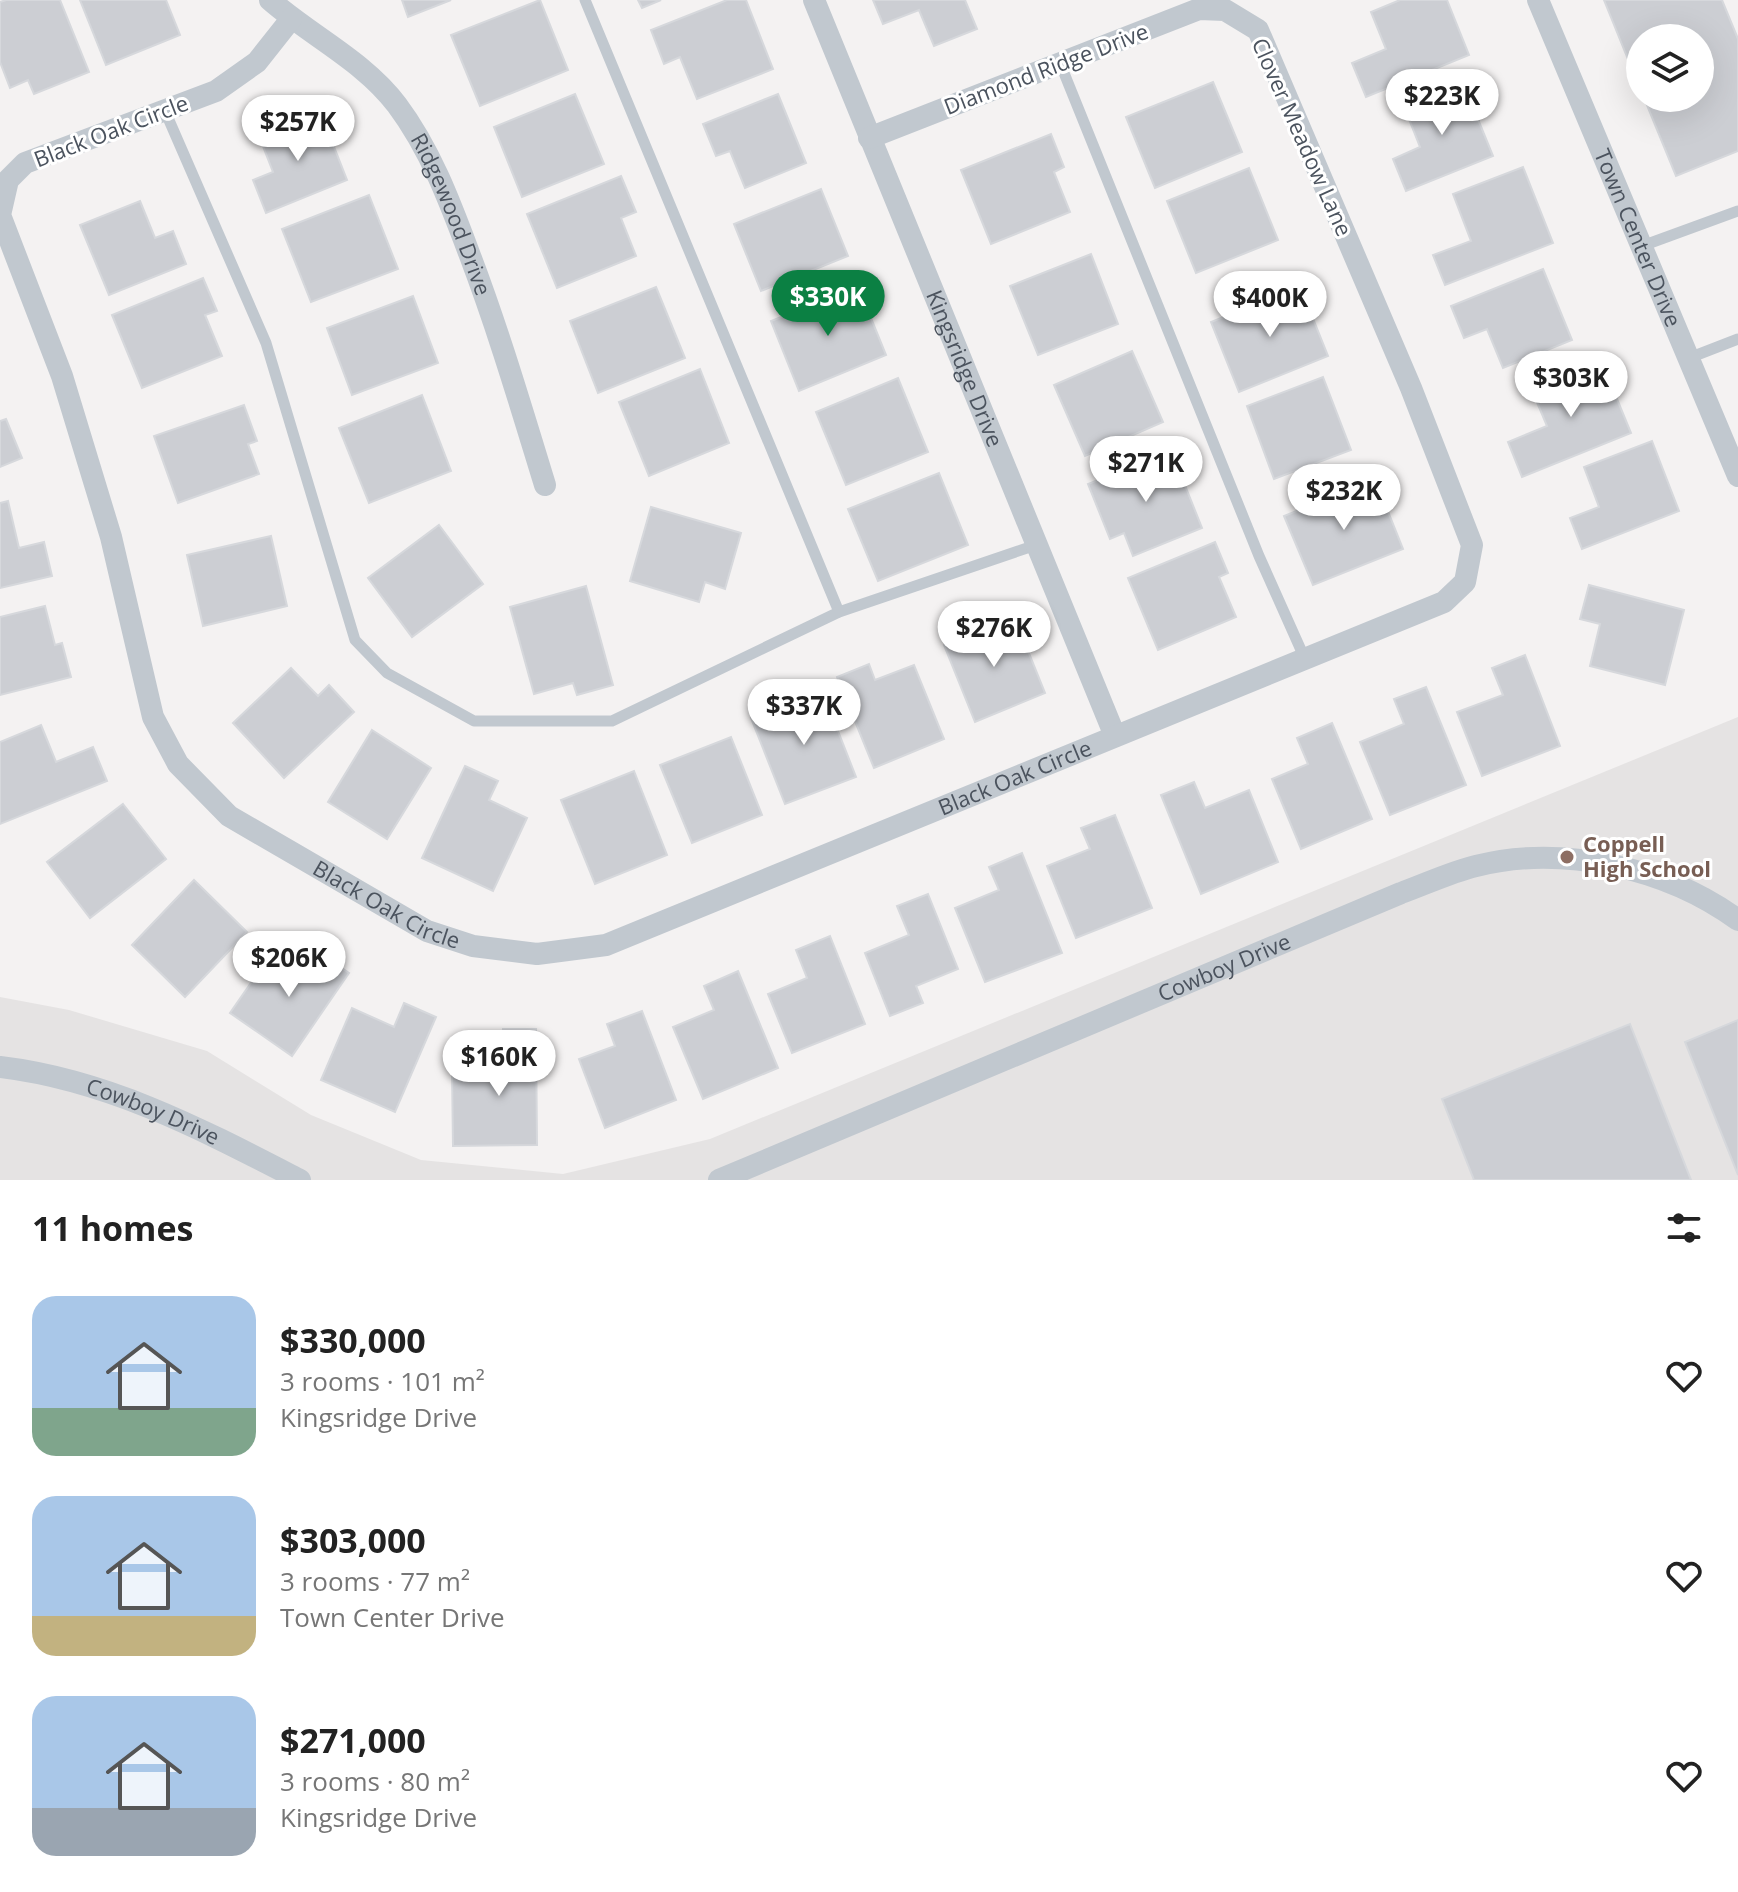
<!DOCTYPE html>
<html lang="en">
<head>
<meta charset="utf-8">
<style>
  :root { --surface:#fff; --page:#f6f6f6; --text:#222; --muted:#767676; --accent:#0b8043 }
  body { margin:0; font-family:"Open Sans",sans-serif; background:var(--page); color:var(--text); height:100vh; display:flex; flex-direction:column; font-size:30px; white-space:nowrap }
  * { box-sizing:border-box; margin:0 }
  p { font-size:26px; color:var(--muted) }
  .icon { flex:none; width:44px; height:44px; fill:none; stroke:currentColor; stroke-width:2; stroke-linecap:round; stroke-linejoin:round }
  .map { position:relative; height:1180px; overflow:hidden }
  .panel { display:flex; flex-direction:column; background:var(--surface); flex:1 }
  .panel>* { flex:none }
  .buttons { position:absolute; left:1626px; top:24px; display:grid; gap:16px }
  .buttons a { display:grid; place-items:center; width:88px; height:88px; border-radius:50%; background:var(--surface); box-shadow:0 8px 32px #0002; font-size:40px }
  .price { position:absolute; translate:-50% -68px; padding:0 18px; border-radius:28px; background:#fff; color:#222; font-size:26px; line-height:52px; filter:drop-shadow(0 2px 4px #0008) }
  .price::after { content:''; position:absolute; left:50%; top:48px; width:24px; height:18px; margin-left:-12px; background:inherit; clip-path:polygon(0 0,100% 0,50% 100%) }
  .price.current { background:var(--accent); color:#fff }
  ul { padding:0; list-style:none }
  li { display:flex; align-items:center; gap:24px; height:200px; padding:0 32px }
  li span { display:grid; place-items:center; flex:none; width:224px; height:160px; border-radius:24px; color:#555 }
  li>.icon { margin-inline-start:auto }
  span .icon { width:96px; height:96px; fill:#fffc; stroke-width:1 }
  li b { font-size:34px }
  h2 { display:flex; justify-content:space-between; align-items:center; height:96px; padding:0 32px; font-size:34px }
  .map>svg:first-child { display:block }
  .education { fill:#e5e3e3 }
  .building { fill:#ccced3; stroke:#d6d8dc; stroke-width:2 }
  .lines { fill:none; stroke-linecap:round; stroke-linejoin:round }
  .lane { stroke:#c1c8cf; stroke-width:11 }
  .street { stroke:#c1c8cf; stroke-width:22 }
  .education-dot { fill:#8d6e63; stroke:#fff; stroke-width:3 }
  .labels { text-anchor:middle; stroke-width:6; stroke-linejoin:round; paint-order:stroke }
  .street-label { font-size:22px; fill:#4b535e; stroke:#fff }
  .education-label { font-size:22px; font-weight:bold; fill:#785e54; stroke:#fff; text-anchor:start }
</style>
</head>
<body>
<div class="map">
<svg width="1738" height="1180" viewBox="0 0 1738 1180">
  <rect width="100%" height="100%" fill="#f4f2f2"/>
  <!-- education -->
  <path class="education" d="M1738,717V1180H0V997L69,1010L207,1051L311,1115L421,1160L563,1174L710,1139Z"/>
  <!-- building -->
  <g class="building">
    <path d="M6,0H60L89,72L34,94L28,80L10,88L0,62V2Z"/>
    <path d="M80,0H166L180,35L106,65Z"/>
    <path d="M402,0H451L408,17Z"/>
    <path d="M540,0L568,70L480,106L451,35Z"/>
    <path d="M638,0H661L642,8Z"/>
    <path d="M727,0H746L773,69L697,99L680,57L664,64L651,30Z"/>
    <path d="M873,0H965L977,29L934,46L919,10L883,24Z"/>
    <path d="M1400,0H1447L1469,55L1366,97L1352,63L1386,49L1371,12Z"/>
    <path d="M1604,0H1722L1738,39V151L1676,176L1644,98H1700V38H1640V89Z"/>
    <path d="M1462,80L1493,156L1406,191L1393,159L1420,147L1403,104Z"/>
    <path d="M1213,82L1242,152L1155,188L1126,117Z"/>
    <path d="M575,94L604,164L522,197L494,127Z"/>
    <path d="M778,94L806,163L745,188L730,151L716,156L703,124Z"/>
    <path d="M320,111L347,180L266,213L253,180L273,172L259,136Z"/>
    <path d="M1051,134L1064,167L1054,172L1070,212L991,244L961,170Z"/>
    <path d="M1523,167L1553,243L1445,285L1433,255L1471,241L1453,194Z"/>
    <path d="M1249,168L1278,240L1196,273L1167,201Z"/>
    <path d="M621,176L636,212L621,218L636,256L557,288L527,214Z"/>
    <path d="M821,189L848,256L761,291L734,224Z"/>
    <path d="M369,195L398,269L311,302L282,229Z"/>
    <path d="M140,201L155,238L173,231L186,264L109,295L80,225Z"/>
    <path d="M1091,254L1118,324L1038,355L1010,286Z"/>
    <path d="M1543,269L1572,340L1503,368L1487,329L1464,338L1451,306Z"/>
    <path d="M203,278L217,311L205,315L222,356L142,388L112,315Z"/>
    <path d="M858,286L886,355L799,391L771,321Z"/>
    <path d="M1300,286L1328,356L1239,392L1211,322Z"/>
    <path d="M656,287L685,358L598,393L570,321Z"/>
    <path d="M413,296L438,363L352,395L327,328Z"/>
    <path d="M1132,351L1163,422L1085,456L1054,385Z"/>
    <path d="M1601,360L1631,433L1522,477L1508,442L1547,426L1531,388Z"/>
    <path d="M700,369L729,443L649,476L619,402Z"/>
    <path d="M1323,377L1351,450L1274,479L1247,406Z"/>
    <path d="M898,378L928,452L846,485L816,412Z"/>
    <path d="M422,395L451,471L369,503L339,428Z"/>
    <path d="M244,405L257,441L248,444L259,474L178,503L154,436Z"/>
    <path d="M6,419L22,458L0,467V421Z"/>
    <path d="M1652,441L1679,511L1582,549L1570,518L1599,507L1584,467Z"/>
    <path d="M1171,450L1202,528L1133,556L1124,533L1110,539L1088,484Z"/>
    <path d="M939,473L968,545L878,581L848,509Z"/>
    <path d="M1375,479L1403,549L1313,585L1284,516Z"/>
    <path d="M8,501L19,548L44,542L52,576L0,588V503Z"/>
    <path d="M651,507L741,533L725,589L705,582L699,602L630,581Z"/>
    <path d="M439,525L483,584L412,637L368,578Z"/>
    <path d="M271,536L287,606L203,626L187,555Z"/>
    <path d="M1215,542L1228,573L1219,577L1236,617L1158,650L1128,578Z"/>
    <path d="M1589,585L1684,610L1665,685L1590,666L1600,624L1580,619Z"/>
    <path d="M586,586L613,685L577,695L573,683L534,694L510,607Z"/>
    <path d="M45,606L55,645L62,643L71,677L0,695V617Z"/>
    <path d="M1014,616L1045,693L975,722L944,645Z"/>
    <path d="M1525,655L1560,746L1482,776L1457,712L1503,695L1492,668Z"/>
    <path d="M869,664L875,680L914,665L944,739L874,768L837,677Z"/>
    <path d="M291,668L318,696L329,685L354,712L284,778L233,723Z"/>
    <path d="M1426,687L1466,785L1390,815L1360,742L1404,724L1394,699Z"/>
    <path d="M822,690L856,777L785,804L751,718Z"/>
    <path d="M1332,723L1372,819L1301,849L1272,779L1308,764L1297,738Z"/>
    <path d="M41,725L56,762L93,747L107,781L0,824V742Z"/>
    <path d="M372,730L431,768L387,839L328,802Z"/>
    <path d="M731,737L762,815L692,843L660,765Z"/>
    <path d="M465,766L498,781L489,800L527,818L493,891L422,858Z"/>
    <path d="M634,771L667,855L595,884L561,800Z"/>
    <path d="M1194,782L1205,808L1249,790L1278,862L1201,894L1161,795Z"/>
    <path d="M123,804L166,859L90,918L47,862Z"/>
    <path d="M1115,815L1152,908L1076,938L1047,866L1090,849L1081,828Z"/>
    <path d="M1022,853L1062,953L985,982L955,908L999,890L989,867Z"/>
    <path d="M194,880L247,932L185,997L132,945Z"/>
    <path d="M928,894L958,969L916,986L923,1003L890,1016L865,953L909,935L897,906Z"/>
    <path d="M830,936L865,1024L792,1053L768,994L807,978L796,950Z"/>
    <path d="M273,951L303,972L317,951L349,973L292,1056L230,1013Z"/>
    <path d="M738,971L778,1068L703,1099L673,1027L714,1010L704,986Z"/>
    <path d="M404,1003L436,1017L395,1112L321,1080L352,1008L394,1027Z"/>
    <path d="M642,1011L676,1100L605,1128L579,1059L615,1046L607,1024Z"/>
    <path d="M1738,1020V1175L1685,1042Z"/>
    <path d="M1630,1024L1691,1180H1474L1442,1099Z"/>
    <path d="M503,1029H536L537,1145L453,1146L452,1071L504,1070Z"/>
  </g>
  <g class="lines">
    <!-- lane -->
    <g class="lane">
      <path d="M585,0L839,612"/>
      <path d="M1060,63L1259,556L1305,659"/>
      <path d="M165,111L266,343L355,640L387,673L474,721H612L839,612L1036,545"/>
      <path d="M1642,246L1738,211"/>
      <path d="M1689,358L1738,339"/>
    </g>
    <!-- street -->
    <g class="street">
      <path id="s1" d="M270,0C311,36 364,61 397,105C430,149 450,202 469,253C498,329 521,407 545,485"/>
      <path id="s2" d="M814,0L1115,736"/>
      <path id="s3" d="M1538,0L1738,476"/>
      <path id="s4" d="M291,19L257,62L216,91L25,163L8,180L0,215L62,376L111,537L153,717L178,764L229,816L427,931L473,946L537,954L606,945L1444,602L1465,582L1472,545L1411,388L1258,30L1225,10L1199,9L869,138"/>
      <path id="s5" d="M0,1067C109,1080 203,1130 300,1180"/>
      <path id="s6" d="M719,1180L1401,893C1426,884 1451,872 1476,866C1562,844 1667,868 1738,920"/>
    </g>
  </g>
  <!-- markers -->
  <circle class="education-dot" cx="1567" cy="857" r="8"/>
  <g class="labels">
    <!-- street labels -->
    <g class="street-label">
      <text transform="translate(1046 69) rotate(-21)" y="8">Diamond Ridge Drive</text>
      <text transform="translate(111 131) rotate(-21)" y="8">Black Oak Circle</text>
      <text transform="translate(1302 137) rotate(66)" y="8">Clover Meadow Lane</text>
      <text dy="8" stroke="none"><textPath href="#s1" startOffset="288">Ridgewood Drive</textPath></text>
      <text dy="8" stroke="none"><textPath href="#s3" startOffset="258">Town Center Drive</textPath></text>
      <text dy="8" stroke="none"><textPath href="#s2" startOffset="398">Kingsridge Drive</textPath></text>
      <text dy="8" stroke="none"><textPath href="#s4" startOffset="1874">Black Oak Circle</textPath></text>
      <text dy="8" stroke="none"><textPath href="#s4" startOffset="1202">Black Oak Circle</textPath></text>
      <text dy="8" stroke="none"><textPath href="#s6" startOffset="548">Cowboy Drive</textPath></text>
      <text dy="8" stroke="none"><textPath href="#s5" startOffset="160">Cowboy Drive</textPath></text>
    </g>
    <!-- education labels -->
    <g class="education-label">
      <text x="1583" y="852">Coppell<tspan x="1583" dy="25">High School</tspan></text>
    </g>
  </g>
</svg>
<div class="buttons">
<a><svg class="icon" aria-label="layers" viewBox="0 0 24 24"><path d="M12 4l9 5-9 5-9-5zM3 14l9 5 9-5"/></svg></a>
</div>
<b class="price" style="left:1442px;top:137px">$223K</b>
<b class="price" style="left:298px;top:163px">$257K</b>
<b class="price current" style="left:828px;top:338px">$330K</b>
<b class="price" style="left:1270px;top:339px">$400K</b>
<b class="price" style="left:1571px;top:419px">$303K</b>
<b class="price" style="left:1146px;top:504px">$271K</b>
<b class="price" style="left:1344px;top:532px">$232K</b>
<b class="price" style="left:994px;top:669px">$276K</b>
<b class="price" style="left:804px;top:747px">$337K</b>
<b class="price" style="left:289px;top:999px">$206K</b>
<b class="price" style="left:499px;top:1098px">$160K</b>
</div>
<section class="panel">
<h2>11 homes<svg class="icon" aria-label="filters" viewBox="0 0 24 24"><path d="M4 7h16M4 17h16"/><circle cx="9" cy="7" r="2"/><circle cx="15" cy="17" r="2"/></svg></h2>
<ul>
<li><span style="background:linear-gradient(#a9c7e8 70%,#7fa58c 0)"><svg class="icon" aria-label="home" viewBox="0 0 24 24"><path d="M3 11l9-7 9 7M6 9v11h12V9"/></svg></span><div><b>$330,000</b><p>3 rooms · 101 m²</p><p>Kingsridge Drive</p></div><svg class="icon" aria-label="heart" viewBox="0 0 24 24"><path d="M12 20l-8-8c-3-5 5-10 8-4 3-6 11-1 8 4z"/></svg></li>
<li><span style="background:linear-gradient(#a9c7e8 75%,#c2b280 0)"><svg class="icon" aria-label="home" viewBox="0 0 24 24"><path d="M3 11l9-7 9 7M6 9v11h12V9"/></svg></span><div><b>$303,000</b><p>3 rooms · 77 m²</p><p>Town Center Drive</p></div><svg class="icon" aria-label="heart" viewBox="0 0 24 24"><path d="M12 20l-8-8c-3-5 5-10 8-4 3-6 11-1 8 4z"/></svg></li>
<li><span style="background:linear-gradient(#a9c7e8 70%,#9aa5b1 0)"><svg class="icon" aria-label="home" viewBox="0 0 24 24"><path d="M3 11l9-7 9 7M6 9v11h12V9"/></svg></span><div><b>$271,000</b><p>3 rooms · 80 m²</p><p>Kingsridge Drive</p></div><svg class="icon" aria-label="heart" viewBox="0 0 24 24"><path d="M12 20l-8-8c-3-5 5-10 8-4 3-6 11-1 8 4z"/></svg></li>
</ul>
</section>
</body>
</html>
